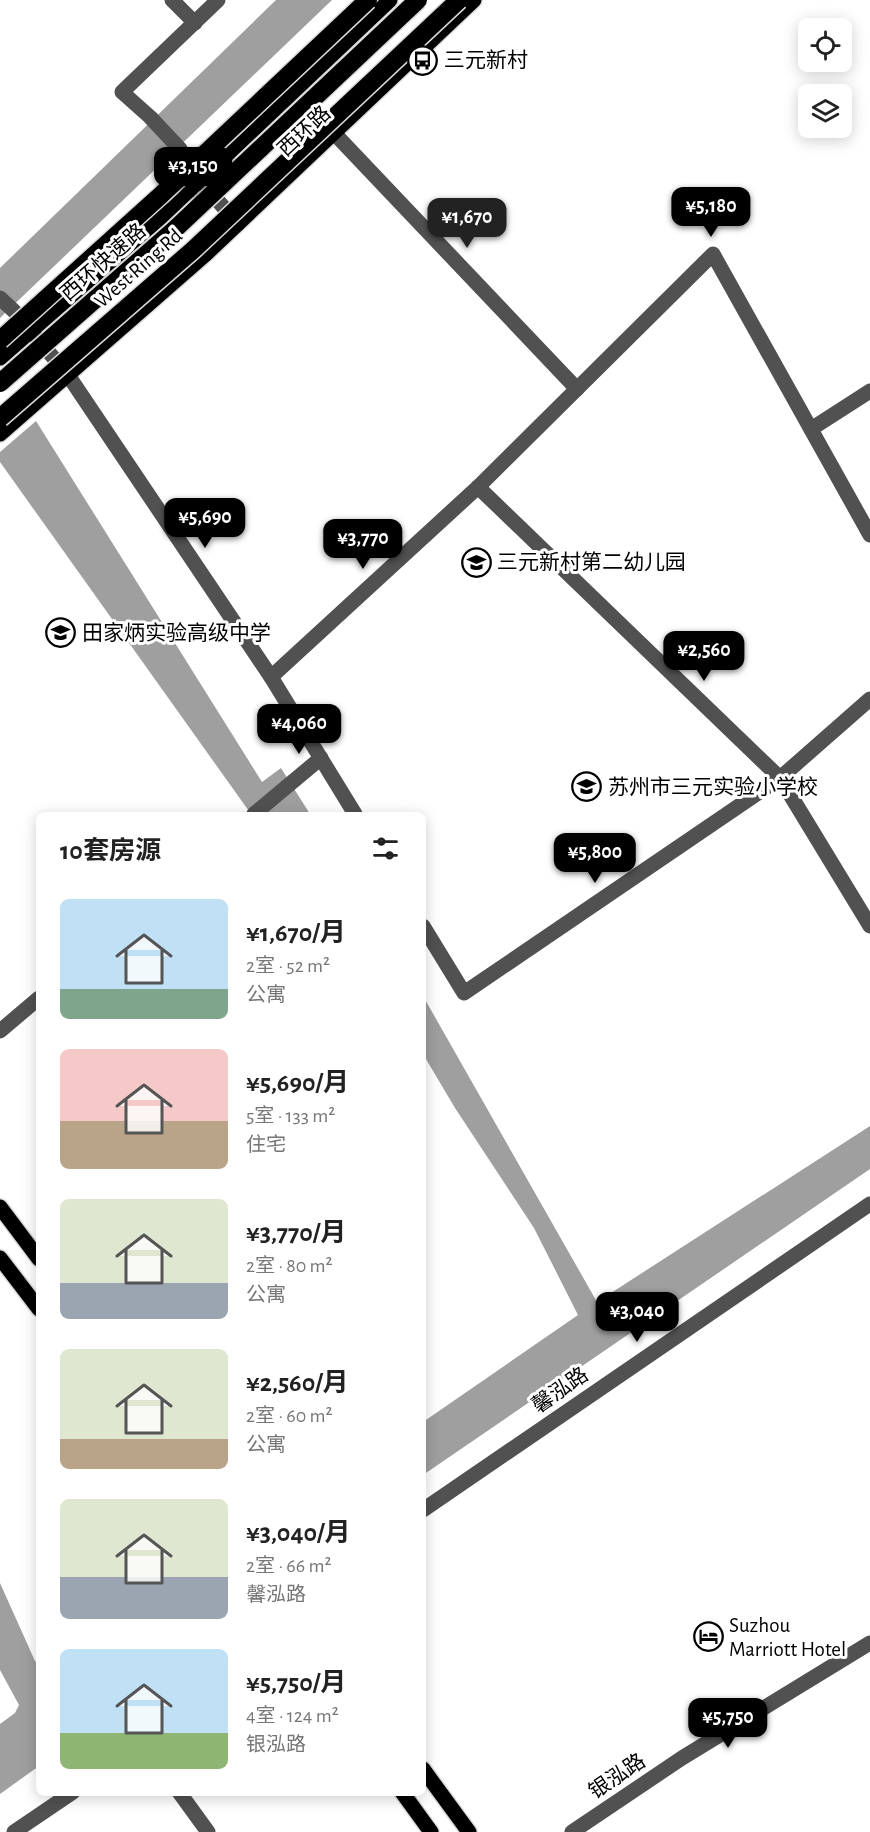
<!DOCTYPE html>
<html lang="zh">
<head>
<meta charset="utf-8">
<style>
  :root { --surface:#fff; --page:#f2f2f2; --text:#222; --muted:#767676; --accent:#000 }
  body { margin:0; font-family:"Alegreya Sans","Noto Sans SC",sans-serif; background:var(--page); color:var(--text); height:100vh; display:flex; flex-direction:column; font-size:22px; white-space:nowrap }
  * { box-sizing:border-box; margin:0 }
  p { font-size:20px; color:var(--muted) }
  .icon { flex:none; width:33px; height:33px; fill:none; stroke:currentColor; stroke-width:2; stroke-linecap:round; stroke-linejoin:round }
  .map { position:relative; flex:1; overflow:hidden }
  .side { position:absolute; left:36px; top:812px; width:390px; height:984px; display:flex; flex-direction:column; background:var(--surface); border-radius:9px; box-shadow:0 3px 15px #0003 }
  .side>* { flex:none }
  .tools { position:absolute; left:798px; top:18px; display:grid; gap:12px }
  .tools a { display:grid; place-items:center; width:54px; height:54px; border-radius:9px; background:var(--surface); box-shadow:0 3px 15px #0003; font-size:30px }
  .price { position:absolute; translate:-50% -51px; padding:0 14px; border-radius:12px; background:var(--accent); color:#fff; font-size:20px; line-height:39px; filter:drop-shadow(0 2px 3px #0008) }
  .price::after { content:''; position:absolute; left:50%; top:36px; width:18px; height:14px; margin-left:-9px; background:inherit; clip-path:polygon(0 0,100% 0,50% 100%) }
  .price.current { background:#222; color:#fff }
  ul { padding:0; list-style:none }
  li { display:flex; align-items:center; gap:18px; height:150px; padding:0 24px }
  li span { display:grid; place-items:center; flex:none; width:168px; height:120px; border-radius:9px; color:#555 }
  li>.icon { margin-inline-start:auto }
  span .icon { width:72px; height:72px; fill:#fffc; stroke-width:1 }
  li b { font-size:26px }
  h2 { display:flex; justify-content:space-between; align-items:center; height:72px; padding:0 24px; font-size:26px }
  .map>svg:first-child { display:block }
  .water { fill:#9f9f9f }
  .lines { fill:none; stroke-linecap:round; stroke-linejoin:round }
  .major-casing { stroke:#dbdbdb; stroke-width:18 }
  .minor { stroke:#515151; stroke-width:15 }
  .major { stroke:#000; stroke-width:15 }
  .highway-bridge-casing { stroke:#dbdbdb; stroke-width:21; stroke-linecap:butt }
  .highway-bridge { stroke:#000; stroke-width:18 }
  .labels { text-anchor:middle; stroke-width:6; stroke-linejoin:round; paint-order:stroke }
  .poi-label { font-size:21px; fill:#000; stroke:#fff; text-anchor:start }
  .street-label { font-size:21px; fill:#000; stroke:#fff }
</style>
</head>
<body>
<div class="map">
<svg width="870" height="1832" viewBox="0 0 870 1832">
  <rect width="100%" height="100%" fill="#fff"/>
  <!-- water -->
  <g class="water">
    <path d="M276,0H332L0,318V268Z"/>
    <path d="M36,421L262,782L281,768L310,814H251L0,462V452Z"/>
    <path d="M423,996L597,1302L870,1126V1169L423,1475V1422L578,1315L534,1228L455,1108L423,1054Z"/>
    <path d="M0,1583L35,1661L39,1665V1766L0,1794V1724L15,1713L19,1705L0,1670Z"/>
  </g>
  <g class="lines">
    <defs>
      <g id="major">
        <path d="M0,358L162,216L390,0"/>
        <path d="M0,434L207,253L474,0"/>
        <path d="M0,1207L39,1259"/>
        <path d="M0,1258L39,1309"/>
        <path d="M423,1769L469,1832"/>
        <path d="M402,1792L431,1832"/>
      </g>
    </defs>
    <!-- major casing -->
    <use href="#major" class="major-casing"/>
    <!-- minor -->
    <g class="minor">
      <path d="M172,0L195,23"/>
      <path d="M218,0L122,92L150,117L180,149L200,180L238,224"/>
      <path d="M334,133L577,389"/>
      <path d="M0,298L15,312L68,375L271,677L355,814"/>
      <path d="M811,429L870,391"/>
      <path d="M478,487L780,778L870,926"/>
      <path d="M271,677L478,487L713,254L870,535"/>
      <path d="M254,814L321,758"/>
      <path d="M423,926L464,993L780,778L870,699"/>
      <path d="M0,1031L39,998"/>
      <path d="M423,1510L870,1204"/>
      <path d="M179,1792L208,1832"/>
      <path d="M14,1832L73,1792"/>
      <path d="M572,1832L682,1758L870,1643"/>
    </g>
    <!-- major -->
    <use href="#major" class="major"/>
    <defs>
      <g id="highway-bridge">
        <path d="M0,340L161,195L368,0"/>
        <path d="M0,383L174,230L418,0"/>
        <path d="M0,418L193,250L459,0"/>
      </g>
    </defs>
    <!-- highway-bridge casing -->
    <use href="#highway-bridge" class="highway-bridge-casing"/>
    <!-- highway-bridge -->
    <use href="#highway-bridge" class="highway-bridge"/>
  </g>
  <!-- icons -->
  <defs>
    <symbol id="bus-ring" viewBox="-11 -11 22 22"><circle r="9.5" fill="#fff" stroke="#000" stroke-width="1.5"/><path d="M-5-6H5V4H4V6H2V4H-2V6H-4V4H-5ZM-3.5-4V0h7V-4ZM-3.5 1.2v1.5H-2V1.2ZM2 1.2v1.5H3.5V1.2Z" fill="#000"/></symbol>
    <symbol id="school-ring" viewBox="-11 -11 22 22"><circle r="9.5" fill="#fff" stroke="#000" stroke-width="1.5"/><path d="M0-5L7-2L0 1L-7-2ZM-4 1L0 2.5L4 1V4Q0 6-4 4Z" fill="#000"/></symbol>
    <symbol id="hotel-ring" viewBox="-11 -11 22 22"><circle r="9.5" fill="#fff" stroke="#000" stroke-width="1.5"/><path d="M-6-4.5h1.5V1H6V5H4.5V3h-9V5H-6ZM-4 0a1.8 1.8 0 1 1 3.6 0ZM.5 0V-2.5h3Q6-2.5 6 0Z" fill="#000"/></symbol>
  </defs>
  <g fill-rule="evenodd">
    <use href="#bus-ring" x="406" y="44" width="33" height="33"/>
    <use href="#school-ring" x="460" y="546" width="33" height="33"/>
    <use href="#school-ring" x="44" y="616" width="33" height="33"/>
    <use href="#school-ring" x="570" y="770" width="33" height="33"/>
    <use href="#hotel-ring" x="692" y="1620" width="33" height="33"/>
  </g>
  <g class="labels">
    <!-- poi labels -->
    <g class="poi-label">
      <text x="444" y="67">三元新村</text>
      <text x="497" y="569">三元新村第二幼儿园</text>
      <text x="82" y="640">田家炳实验高级中学</text>
      <text x="608" y="794">苏州市三元实验小学校</text>
      <text x="729" y="1632">Suzhou<tspan x="729" dy="24">Marriott Hotel</tspan></text>
    </g>
    <!-- street labels -->
    <g class="street-label">
      <text transform="translate(304 131) rotate(-43)" y="7">西环路</text>
      <text transform="translate(103 262) rotate(-41)" y="7">西环快速路</text>
      <text transform="translate(138 268) rotate(-41)" y="7">West Ring Rd</text>
      <text transform="translate(560 1390) rotate(-35)" y="7">馨泓路</text>
      <text transform="translate(617 1776) rotate(-34)" y="7">银泓路</text>
    </g>
  </g>
</svg>
<div class="tools">
<a><svg class="icon" aria-label="locate" viewBox="0 0 24 24"><circle cx="12" cy="12" r="6"/><path d="M12 2v4M12 18v4M2 12h4M18 12h4"/></svg></a>
<a><svg class="icon" aria-label="layers" viewBox="0 0 24 24"><path d="M12 4l9 5-9 5-9-5zM3 14l9 5 9-5"/></svg></a>
</div>
<b class="price" style="left:193px;top:198px">¥3,150</b>
<b class="price" style="left:711px;top:238px">¥5,180</b>
<b class="price current" style="left:467px;top:249px">¥1,670</b>
<b class="price" style="left:205px;top:549px">¥5,690</b>
<b class="price" style="left:363px;top:570px">¥3,770</b>
<b class="price" style="left:704px;top:682px">¥2,560</b>
<b class="price" style="left:299px;top:755px">¥4,060</b>
<b class="price" style="left:595px;top:884px">¥5,800</b>
<b class="price" style="left:637px;top:1343px">¥3,040</b>
<b class="price" style="left:728px;top:1749px">¥5,750</b>
<section class="side">
<h2>10套房源<svg class="icon" aria-label="filters" viewBox="0 0 24 24"><path d="M4 7h16M4 17h16"/><circle cx="9" cy="7" r="2"/><circle cx="15" cy="17" r="2"/></svg></h2>
<ul>
<li><span style="background:linear-gradient(#bfe0f5 75%,#7fa58c 0)"><svg class="icon" aria-label="home" viewBox="0 0 24 24"><path d="M3 11l9-7 9 7M6 9v11h12V9"/></svg></span><div><b>¥1,670/月</b><p>2室 · 52 m²</p><p>公寓</p></div></li>
<li><span style="background:linear-gradient(#f6c9c9 60%,#b9a48a 0)"><svg class="icon" aria-label="home" viewBox="0 0 24 24"><path d="M3 11l9-7 9 7M6 9v11h12V9"/></svg></span><div><b>¥5,690/月</b><p>5室 · 133 m²</p><p>住宅</p></div></li>
<li><span style="background:linear-gradient(#dfe7d0 70%,#9aa5b1 0)"><svg class="icon" aria-label="home" viewBox="0 0 24 24"><path d="M3 11l9-7 9 7M6 9v11h12V9"/></svg></span><div><b>¥3,770/月</b><p>2室 · 80 m²</p><p>公寓</p></div></li>
<li><span style="background:linear-gradient(#dfe7d0 75%,#b9a48a 0)"><svg class="icon" aria-label="home" viewBox="0 0 24 24"><path d="M3 11l9-7 9 7M6 9v11h12V9"/></svg></span><div><b>¥2,560/月</b><p>2室 · 60 m²</p><p>公寓</p></div></li>
<li><span style="background:linear-gradient(#dfe7d0 65%,#9aa5b1 0)"><svg class="icon" aria-label="home" viewBox="0 0 24 24"><path d="M3 11l9-7 9 7M6 9v11h12V9"/></svg></span><div><b>¥3,040/月</b><p>2室 · 66 m²</p><p>馨泓路</p></div></li>
<li><span style="background:linear-gradient(#bfe0f5 70%,#8fb573 0)"><svg class="icon" aria-label="home" viewBox="0 0 24 24"><path d="M3 11l9-7 9 7M6 9v11h12V9"/></svg></span><div><b>¥5,750/月</b><p>4室 · 124 m²</p><p>银泓路</p></div></li>
</ul>
</section>
</div>
</body>
</html>
